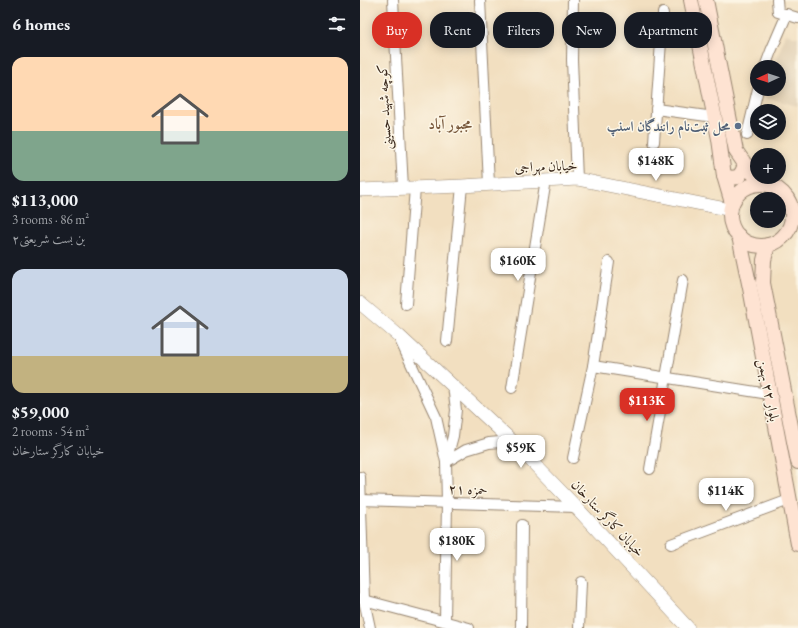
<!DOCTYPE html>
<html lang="en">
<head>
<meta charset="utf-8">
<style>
  :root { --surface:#171b24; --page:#242831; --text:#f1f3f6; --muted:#9ea1a6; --accent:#d93025 }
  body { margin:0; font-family:"EB Garamond",Amiri,serif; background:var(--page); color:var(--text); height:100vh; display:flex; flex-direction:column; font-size:15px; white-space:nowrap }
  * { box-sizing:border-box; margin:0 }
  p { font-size:13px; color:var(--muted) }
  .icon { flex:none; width:22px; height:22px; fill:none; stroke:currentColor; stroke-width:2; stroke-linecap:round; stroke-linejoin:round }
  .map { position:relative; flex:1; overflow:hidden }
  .sheet { display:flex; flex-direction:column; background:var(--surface); width:360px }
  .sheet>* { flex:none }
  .top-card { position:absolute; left:12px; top:12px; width:366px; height:36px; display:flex; gap:8px }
  .needle { width:26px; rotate:267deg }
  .buttons { position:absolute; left:390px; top:60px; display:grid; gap:8px }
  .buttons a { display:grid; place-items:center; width:36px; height:36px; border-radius:50%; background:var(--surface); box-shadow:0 2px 10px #0003; font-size:20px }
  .price { position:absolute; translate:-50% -34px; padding:0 9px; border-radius:8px; background:#fff; color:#222; font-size:13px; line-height:26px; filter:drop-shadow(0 1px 2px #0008) }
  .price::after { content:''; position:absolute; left:50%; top:24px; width:12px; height:9px; margin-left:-6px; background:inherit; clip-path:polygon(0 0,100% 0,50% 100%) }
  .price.on { background:var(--accent); color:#fff }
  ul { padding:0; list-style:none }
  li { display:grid; align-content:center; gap:8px; height:212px; padding:0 12px }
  li span { display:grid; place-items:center; height:124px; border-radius:12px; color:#555 }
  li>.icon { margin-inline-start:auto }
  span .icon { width:72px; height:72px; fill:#fffc; stroke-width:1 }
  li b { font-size:17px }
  h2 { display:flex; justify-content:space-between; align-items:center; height:48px; padding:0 12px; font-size:17px }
  .pill { padding:0 14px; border-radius:16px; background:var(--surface); box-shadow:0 2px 10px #0003; font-size:14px; line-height:36px }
  .pill.on { background:var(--accent); color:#fff }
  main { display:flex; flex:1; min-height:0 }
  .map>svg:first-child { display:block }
  .built { fill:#e0ceb1 }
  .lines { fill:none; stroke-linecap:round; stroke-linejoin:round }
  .minor-casing { stroke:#96846f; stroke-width:12 }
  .tertiary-casing { stroke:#96846f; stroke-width:14 }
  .secondary-casing { stroke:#96846f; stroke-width:16 }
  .minor { stroke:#fff; stroke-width:10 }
  .tertiary { stroke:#fff; stroke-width:13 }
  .secondary { stroke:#fee3d2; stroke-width:14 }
  .service-dot { fill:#5c6f8a; stroke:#fcf5e5; stroke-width:1.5 }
  .labels { text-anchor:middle; stroke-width:3; stroke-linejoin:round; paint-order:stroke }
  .street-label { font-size:14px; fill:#3b2a1e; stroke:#fcf5e5 }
  .service-label { font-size:14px; font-weight:bold; fill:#4e5e75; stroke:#fcf5e5; text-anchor:end }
  .neighbourhood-label { font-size:15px; font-weight:bold; fill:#78583c; stroke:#fcf5e5 }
</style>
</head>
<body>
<main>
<section class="sheet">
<h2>6 homes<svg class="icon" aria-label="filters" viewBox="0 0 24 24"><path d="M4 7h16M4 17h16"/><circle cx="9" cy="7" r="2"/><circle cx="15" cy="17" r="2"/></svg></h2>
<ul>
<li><span style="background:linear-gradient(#ffd9b3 60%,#7fa58c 0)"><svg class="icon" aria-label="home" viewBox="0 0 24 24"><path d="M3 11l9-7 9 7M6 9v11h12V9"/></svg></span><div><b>$113,000</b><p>3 rooms · 86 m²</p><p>بن بست شریعتی۲</p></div></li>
<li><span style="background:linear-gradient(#c9d6e8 70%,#c2b280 0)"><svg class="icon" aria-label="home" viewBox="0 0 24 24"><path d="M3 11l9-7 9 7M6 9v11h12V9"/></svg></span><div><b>$59,000</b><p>2 rooms · 54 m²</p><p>خیابان کارگر ستارخان</p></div></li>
</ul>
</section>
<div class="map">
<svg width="438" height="628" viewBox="0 0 438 628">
  <rect width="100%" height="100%" fill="#fcf5e5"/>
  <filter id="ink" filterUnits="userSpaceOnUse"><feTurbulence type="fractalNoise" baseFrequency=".025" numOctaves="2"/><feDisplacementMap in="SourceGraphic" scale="8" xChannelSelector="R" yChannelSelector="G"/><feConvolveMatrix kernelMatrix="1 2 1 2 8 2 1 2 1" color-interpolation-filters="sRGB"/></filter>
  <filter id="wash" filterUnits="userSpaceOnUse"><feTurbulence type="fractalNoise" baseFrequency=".012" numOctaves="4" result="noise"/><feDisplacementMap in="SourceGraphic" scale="16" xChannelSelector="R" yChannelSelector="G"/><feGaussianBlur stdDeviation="0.9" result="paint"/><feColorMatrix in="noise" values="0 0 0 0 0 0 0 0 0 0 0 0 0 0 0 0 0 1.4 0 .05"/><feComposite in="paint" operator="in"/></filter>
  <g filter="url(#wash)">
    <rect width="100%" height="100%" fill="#f2dfc0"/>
    <!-- built -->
    <path class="built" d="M425,34L438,37V106L405,98L408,89H419V67H415Z"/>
  </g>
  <g filter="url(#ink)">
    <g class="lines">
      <defs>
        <g id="minor">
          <path d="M33,0L43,188"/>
          <path d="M120,0L129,184"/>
          <path d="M213,0L212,60L217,179"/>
          <path d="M417,0L418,12L438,18"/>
          <path d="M405,67L411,51L427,14"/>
          <path d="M296,109L354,117"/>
          <path d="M387,135L398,89"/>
          <path d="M294,142L303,13"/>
          <path d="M46,304L55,188"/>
          <path d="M40,340L76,417L86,462L87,502L85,621"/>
          <path d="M87,341L102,186"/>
          <path d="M233,366L409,394"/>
          <path d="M93,385L96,410L93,436L86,462L106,450L129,443L152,441"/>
          <path d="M152,388L186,180"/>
          <path d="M213,458L233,366L249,262"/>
          <path d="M290,469L323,280"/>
          <path d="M0,477L4,600L10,628"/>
          <path d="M0,500L216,507"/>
          <path d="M311,544L429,500"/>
          <path d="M0,599L109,628"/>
          <path d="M161,628L162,525"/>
          <path d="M219,628L221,582"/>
        </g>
        <g id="tertiary">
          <path d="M0,190L102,186L217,179L371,210"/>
          <path d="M0,303L39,336L152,441L216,507L328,628"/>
        </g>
        <g id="secondary">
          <path d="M331,0L359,139L364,176L372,203"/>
          <path d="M346,0L376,151L389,170L405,184"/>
          <path d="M364,176L371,178L378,177L382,172L385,165"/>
          <circle cx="401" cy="215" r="31"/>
          <path d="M379,236L390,288L438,544"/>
          <path d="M408,245L404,260L403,283L438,462"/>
        </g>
      </defs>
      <!-- minor casing -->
      <use href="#minor" class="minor-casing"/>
      <!-- tertiary casing -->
      <use href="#tertiary" class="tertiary-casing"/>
      <!-- secondary casing -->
      <use href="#secondary" class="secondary-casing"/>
      <!-- minor -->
      <use href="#minor" class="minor"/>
      <!-- tertiary -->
      <use href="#tertiary" class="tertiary"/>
      <!-- secondary -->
      <use href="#secondary" class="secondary"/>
    </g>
  </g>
  <!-- markers -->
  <circle class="service-dot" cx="378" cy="126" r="4"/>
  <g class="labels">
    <!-- street labels -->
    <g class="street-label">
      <text transform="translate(24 107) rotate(-93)" y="5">کوچه شهید حسینی</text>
      <text transform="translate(186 166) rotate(-2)" y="5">خیابان مهراجی</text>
      <text transform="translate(409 390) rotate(79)" y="5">بلوار ۲۲ بهمن</text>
      <text transform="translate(108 489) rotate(2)" y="5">حمزه ۲۱</text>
      <text transform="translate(248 518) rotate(47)" y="5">خیابان کارگر ستارخان</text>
    </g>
    <!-- service labels -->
    <g class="service-label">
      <text x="370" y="131">محل ثبت‌نام رانندگان اسنپ</text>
    </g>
    <!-- neighbourhood labels -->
    <g class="neighbourhood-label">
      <text x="90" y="129">مجبور آباد</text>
    </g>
  </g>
</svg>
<div class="buttons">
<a><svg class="needle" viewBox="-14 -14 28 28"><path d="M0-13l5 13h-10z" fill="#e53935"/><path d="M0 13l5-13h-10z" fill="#9ea1a6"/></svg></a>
<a><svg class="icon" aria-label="layers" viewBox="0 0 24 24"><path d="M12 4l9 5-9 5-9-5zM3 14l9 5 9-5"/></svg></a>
<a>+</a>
<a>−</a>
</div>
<b class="price" style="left:296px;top:182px">$148K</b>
<b class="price" style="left:158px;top:282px">$160K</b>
<b class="price on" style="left:287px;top:422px">$113K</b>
<b class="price" style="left:161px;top:469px">$59K</b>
<b class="price" style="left:366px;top:512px">$114K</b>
<b class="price" style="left:97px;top:562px">$180K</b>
<div class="top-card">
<a class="pill on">Buy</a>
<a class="pill">Rent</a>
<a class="pill">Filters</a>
<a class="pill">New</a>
<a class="pill">Apartment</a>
</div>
</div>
</main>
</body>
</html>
